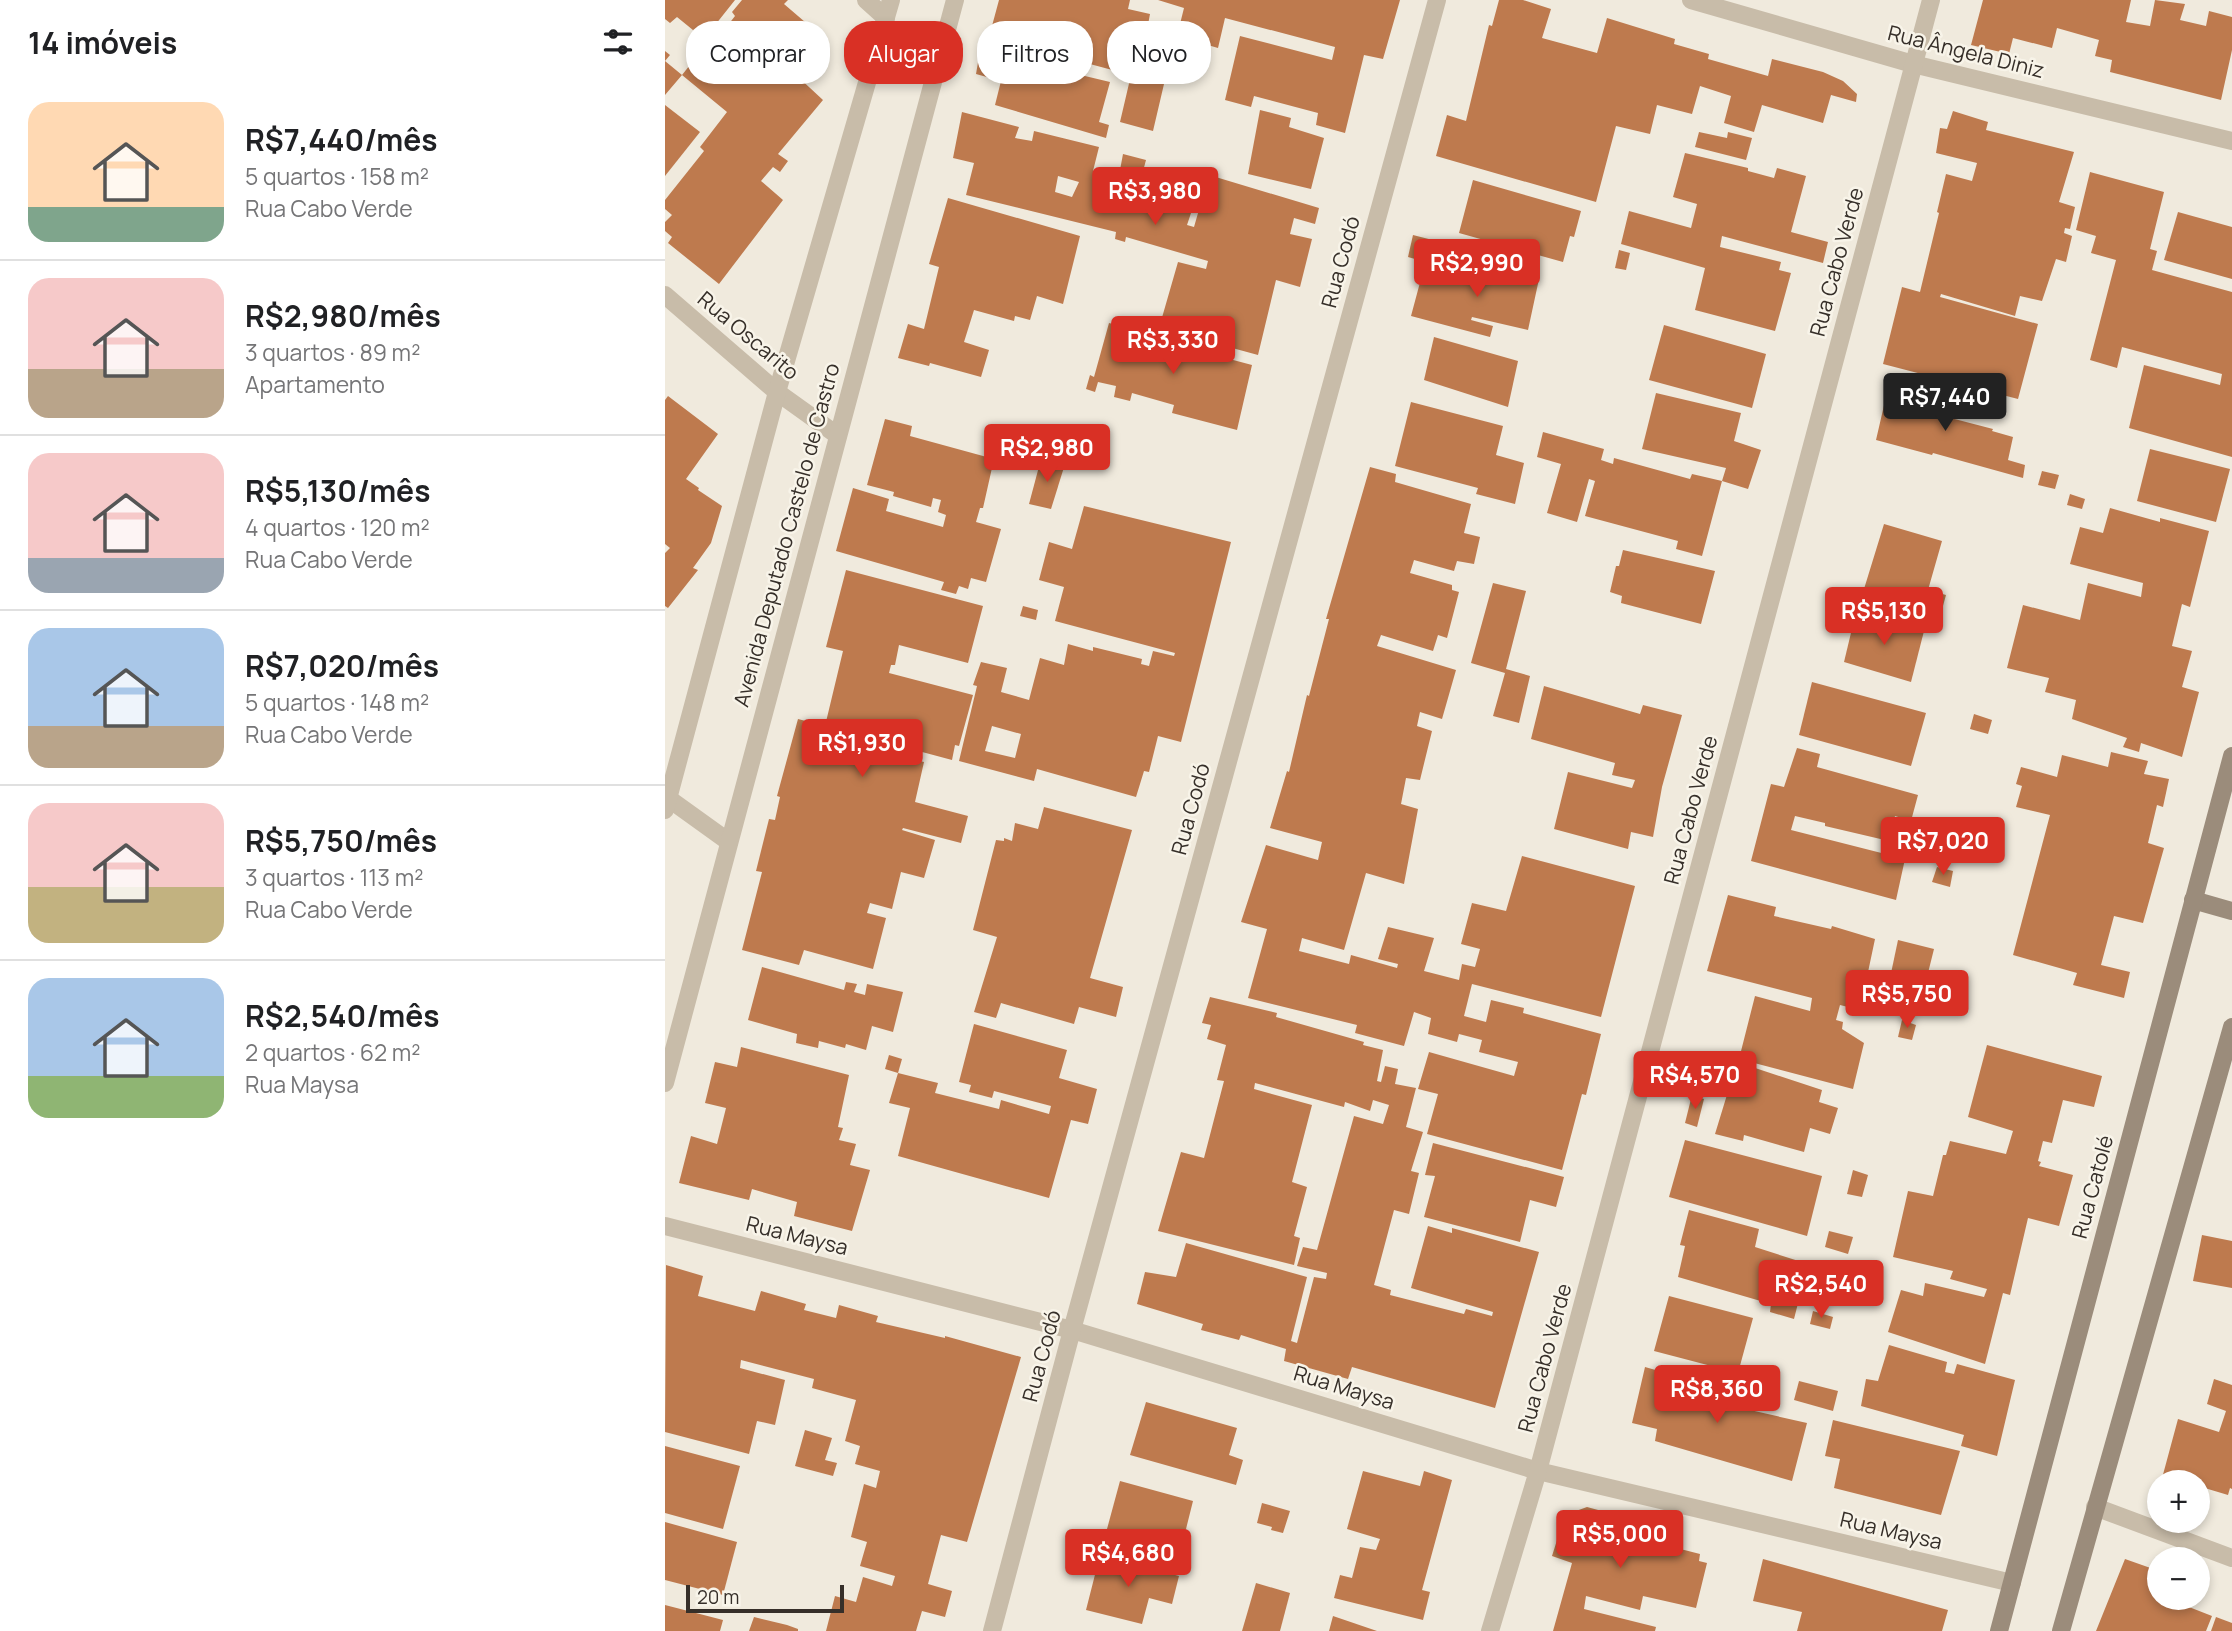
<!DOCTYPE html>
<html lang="pt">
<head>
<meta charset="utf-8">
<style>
  :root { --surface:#fff; --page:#f6f6f6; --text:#202124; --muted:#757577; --line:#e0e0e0; --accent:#d93025 }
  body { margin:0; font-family:Manrope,sans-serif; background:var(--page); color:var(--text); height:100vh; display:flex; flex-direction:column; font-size:26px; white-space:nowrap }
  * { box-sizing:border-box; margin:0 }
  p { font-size:23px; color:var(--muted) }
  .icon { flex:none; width:38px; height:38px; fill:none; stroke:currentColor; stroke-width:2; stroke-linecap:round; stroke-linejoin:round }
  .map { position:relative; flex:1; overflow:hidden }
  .drawer { display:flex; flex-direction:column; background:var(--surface); width:665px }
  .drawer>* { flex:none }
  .top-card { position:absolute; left:21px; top:21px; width:665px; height:63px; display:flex; gap:14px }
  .buttons { position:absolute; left:1482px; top:1470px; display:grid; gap:14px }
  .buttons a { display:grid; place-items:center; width:63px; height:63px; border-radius:50%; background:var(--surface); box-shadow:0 4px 10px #0003; font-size:35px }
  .scale { position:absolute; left:21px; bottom:18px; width:158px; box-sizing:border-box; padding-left:7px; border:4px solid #362f29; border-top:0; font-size:19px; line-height:24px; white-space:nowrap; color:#362f29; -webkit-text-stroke:5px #f8f4e9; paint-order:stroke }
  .price { position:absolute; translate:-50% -60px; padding:0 16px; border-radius:7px; background:var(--accent); color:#fff; font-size:23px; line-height:46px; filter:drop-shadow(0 2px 4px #0008) }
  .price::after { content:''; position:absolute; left:50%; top:42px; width:21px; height:16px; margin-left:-10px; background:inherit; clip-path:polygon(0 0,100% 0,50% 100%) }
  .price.selected { background:#222; color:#fff }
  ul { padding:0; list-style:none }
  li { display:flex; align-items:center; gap:21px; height:175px; padding:0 28px }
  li+li { border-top:2px solid var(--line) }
  li span { display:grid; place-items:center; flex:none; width:196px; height:140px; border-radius:21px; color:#555 }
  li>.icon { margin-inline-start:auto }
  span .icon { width:84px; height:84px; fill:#fffc; stroke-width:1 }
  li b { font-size:30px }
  h2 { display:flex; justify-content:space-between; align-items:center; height:84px; padding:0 28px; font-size:30px }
  .tag { padding:0 24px; border-radius:28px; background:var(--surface); box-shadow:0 4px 10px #0003; font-size:24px; line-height:63px }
  .tag.selected { background:var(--accent); color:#fff }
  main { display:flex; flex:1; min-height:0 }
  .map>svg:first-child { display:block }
  .building { fill:#be7a4e; fill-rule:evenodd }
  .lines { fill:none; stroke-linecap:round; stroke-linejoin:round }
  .street { stroke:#c8bca9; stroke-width:18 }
  .secondary { stroke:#9b8c7b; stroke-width:18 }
  .labels { text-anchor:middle; stroke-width:5; stroke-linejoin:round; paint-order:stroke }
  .street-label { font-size:21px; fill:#362f29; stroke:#f8f4e9 }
</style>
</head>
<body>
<main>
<section class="drawer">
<h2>14 imóveis<svg class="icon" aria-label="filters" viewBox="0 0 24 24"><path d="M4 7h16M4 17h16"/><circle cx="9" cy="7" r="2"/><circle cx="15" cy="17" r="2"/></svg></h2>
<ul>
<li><span style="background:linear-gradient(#ffd9b3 75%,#7fa58c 0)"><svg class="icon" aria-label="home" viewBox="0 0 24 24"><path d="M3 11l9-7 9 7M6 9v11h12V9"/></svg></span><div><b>R$7,440/mês</b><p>5 quartos · 158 m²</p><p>Rua Cabo Verde</p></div></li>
<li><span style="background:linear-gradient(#f6c9c9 65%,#b9a48a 0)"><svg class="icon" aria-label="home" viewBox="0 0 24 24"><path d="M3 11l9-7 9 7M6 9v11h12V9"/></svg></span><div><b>R$2,980/mês</b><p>3 quartos · 89 m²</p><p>Apartamento</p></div></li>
<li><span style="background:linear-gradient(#f6c9c9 75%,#9aa5b1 0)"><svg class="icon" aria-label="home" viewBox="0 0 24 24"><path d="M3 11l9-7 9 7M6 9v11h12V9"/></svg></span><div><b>R$5,130/mês</b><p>4 quartos · 120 m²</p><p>Rua Cabo Verde</p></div></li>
<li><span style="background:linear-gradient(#a9c7e8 70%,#b9a48a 0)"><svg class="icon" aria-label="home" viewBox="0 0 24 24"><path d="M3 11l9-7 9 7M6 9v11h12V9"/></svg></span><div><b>R$7,020/mês</b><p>5 quartos · 148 m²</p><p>Rua Cabo Verde</p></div></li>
<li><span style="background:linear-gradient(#f6c9c9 60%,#c2b280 0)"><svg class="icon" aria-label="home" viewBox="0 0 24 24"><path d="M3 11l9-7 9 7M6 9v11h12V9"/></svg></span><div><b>R$5,750/mês</b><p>3 quartos · 113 m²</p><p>Rua Cabo Verde</p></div></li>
<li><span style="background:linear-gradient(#a9c7e8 70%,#8fb573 0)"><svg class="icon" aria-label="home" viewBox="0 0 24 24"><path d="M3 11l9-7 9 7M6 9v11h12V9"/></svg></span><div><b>R$2,540/mês</b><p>2 quartos · 62 m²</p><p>Rua Maysa</p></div></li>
</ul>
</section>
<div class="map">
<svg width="1567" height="1631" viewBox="0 0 1567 1631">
  <rect width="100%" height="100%" fill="#f0eadd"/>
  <!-- building -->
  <g class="building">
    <path d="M0,0H70L39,39L12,17L5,23L0,19Z"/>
    <path d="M77,0H123L119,4L147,28L117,62L158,100L113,154L123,161L115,172L108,167L96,181L118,200L54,284L3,243L7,237L0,231V222L7,215L0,209V200L39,151L35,147L62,112L17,75L59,22L63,25L70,16L67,12Z"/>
    <path d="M334,0H465L463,9L485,14L482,30L485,31L481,45L504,52L496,83L499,84L488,131L455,122L466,75L324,37Z"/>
    <path d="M493,0H735L718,59L699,55L680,133L651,125L653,113L589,96L586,107L560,100L575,36L667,60L670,47L560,18L553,48L512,36L519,8Z"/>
    <path d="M834,0H858L886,9L877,38L932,53L942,18L1010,39L1009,44L1044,54L1043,59L1103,76L1107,59L1158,72L1178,81L1192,94L1191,102L1166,95L1158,123L1097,105L1089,132L1059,123L1066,96L1035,86L1027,114L992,105L985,134L951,126L931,202L771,156L782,115L801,121L824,25L827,26Z"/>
    <path d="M1318,0H1466L1461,22L1485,26L1490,0L1520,4L1515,20L1541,26L1544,11L1567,17V50L1556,100L1445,72L1447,60L1430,56L1434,40L1392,28L1387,48L1348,38L1344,54L1306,45Z"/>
    <path d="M0,51L5,55L0,61L17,75L0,95Z"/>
    <path d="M315,51L445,82L434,122L444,125L441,138L330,105L336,81L311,74Z"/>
    <path d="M0,105L35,132L0,176Z"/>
    <path d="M595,110L626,118L624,127L659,138L646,189L583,174Z"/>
    <path d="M1288,111L1323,122L1321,130L1409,152L1394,202L1410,207L1405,229L1400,228L1399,233L1407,236L1401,262L1391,259L1377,301L1355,296L1350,316L1276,294L1275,297L1373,324L1353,399L1218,364L1237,287L1255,292L1274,213L1272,212L1281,174L1307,181L1312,163L1271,153L1275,128L1282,129Z"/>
    <path d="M297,112L354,127L350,138L367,141L369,131L434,147L428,171L438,174L432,195L470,205L474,186L497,192L495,201L527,210L522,225L529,227L544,175L654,208L650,224L629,218L625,234L647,239L635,287L611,280L593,355L494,328L513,262L541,269L543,261L461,237L460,242L450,239L451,232L301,195L309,163L288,158ZM393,176L414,182L407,197L390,192Z"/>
    <path d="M1034,132L1062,138L1063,132L1087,138L1081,160L1030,147Z"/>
    <path d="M1020,153L1083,168V171L1109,178L1112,168L1141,176L1126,232L1163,242L1158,263L1057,236L1055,247L1116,262L1114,270L1126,273L1110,331L1030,310L1040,268L956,244L964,211L1026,228L1032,204L1008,197Z"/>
    <path d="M458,154L481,160L477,175L455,170Z"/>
    <path d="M1425,172L1499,192L1485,249L1492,251L1487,270L1567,292V457L1464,428L1479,365L1555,385L1557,374L1457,347L1452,368L1425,360L1451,260L1426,253L1431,236L1411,230Z"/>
    <path d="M808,180L916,211L909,237L905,236L898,262L794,233Z"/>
    <path d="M283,198L415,236L398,304L372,296L365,320L350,316L349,321L309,310L299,342L324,350L316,377L265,363L264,366L233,358L243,324L259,329L274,267L264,264Z"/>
    <path d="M1513,212L1567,227V279L1499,260Z"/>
    <path d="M748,235L787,245L781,268L743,257Z"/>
    <path d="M954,250L965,253L961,270L950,268Z"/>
    <path d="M789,259L874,279L863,330L807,317L806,320L828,326L825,337L746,316L757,275L784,282Z"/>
    <path d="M444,323L525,345L523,348L587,365L572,430L507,413L509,405L467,393L465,401L449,397L451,386L433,382L430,392L421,389L425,375L429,377Z"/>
    <path d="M999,325L1101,354L1087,408L984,380Z"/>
    <path d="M769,337L853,361L843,407L759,380Z"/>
    <path d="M1253,384L1284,392L1278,416L1328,429L1327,431L1348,437L1343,460L1360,465L1358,478L1268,453L1267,455L1211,440L1220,401L1247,406Z"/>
    <path d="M991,393L1076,413L1069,441L1096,450L1083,489L1057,481L1061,468L977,449Z"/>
    <path d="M3,396L53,434L21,479L34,488L33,490L57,506L46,543L28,568L33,570L3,608L0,606V553L5,548L0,544V400Z"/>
    <path d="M746,402L838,426L831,455L859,463L850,504L811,494L813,488L730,466Z"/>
    <path d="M220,419L247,426L245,436L329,459L318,508H315L311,522L336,529L321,582L306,578L303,589L294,586L291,594L276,590L279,582L171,551L188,488L224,499L221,511L278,527L281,515L273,512L276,500L268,498L266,507L228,496L229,492L202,485Z"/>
    <path d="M878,432L939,449L936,460L948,464L949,458L1025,479L1027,474L1057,481L1037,556L1011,549L1013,541L920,516L930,481L924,479L912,522L882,513L896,464L872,457Z"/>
    <path d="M1485,449L1565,469L1551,522L1472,501Z"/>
    <path d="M376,459L400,464L386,509L364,504Z"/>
    <path d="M705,467L731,474L730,482L806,504L799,533L815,537L809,564L792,561L789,571L749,560L745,573L787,585V590L794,592L782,638L773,635L768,651L716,635L712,646L791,670L777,719L755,712L752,726L767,731L755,780L741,778L736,804L753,809L739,884L701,873L679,950L637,938L634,951L684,964L686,955L732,968L733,964L713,959L723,927L769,938L759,971L794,980L797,964L810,967L815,949L796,944L807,903L841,911L857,856L970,886L936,1017L807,984L799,1016L821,1022L826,1000L859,1008L858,1013L936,1034L921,1095L917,1094L897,1170L762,1134L773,1094L753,1089L764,1052L849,1076L853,1062L814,1052L817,1040L794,1034L792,1042L763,1034L766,1018L749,1012L739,1046L690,1033L692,1025L583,998L602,929L576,922L601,845L653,860L657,842L605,828L622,771L624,772L642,695L644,696L664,619H661Z"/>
    <path d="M1377,471L1394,475L1390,489L1373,485Z"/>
    <path d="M1405,494L1420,499L1417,509L1402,505Z"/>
    <path d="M419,506L566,542L516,742L493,736L484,772L479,771L471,797L372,769L369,781L294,761L312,686L308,685L316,662L342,668L336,692L364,700L375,658L399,665L403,644L428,651V647L477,659L476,664L484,666L488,651L509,656L510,653L390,621L399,587L374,580L384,542L407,549ZM327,726L356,734L350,758L320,751Z"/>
    <path d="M1445,508L1495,522V518L1544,531L1525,607L1517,604L1507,646L1527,651L1517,687L1534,692L1517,757L1476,743L1474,752L1458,747L1462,738L1407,719L1411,700L1380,692L1384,678L1342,668L1358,605L1415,620L1423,583L1476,597L1478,583L1405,564L1415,527L1438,533Z"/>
    <path d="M1219,524L1277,541L1263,590L1281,595L1276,613L1199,589Z"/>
    <path d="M958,550L1050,571L1036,624L956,603L957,596L945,592L951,566H954Z"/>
    <path d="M181,570L318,606L303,663L234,645L230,665H226L224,673L308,695L294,746L290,745L287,760L164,727L163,736L259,762L250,802L303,816L296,843L238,828L237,830L270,840L259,878L236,872L227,909L205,903L202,913L221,918L208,969L139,950L134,965L77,950L97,872L91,871L104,819L110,820L115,797L112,796L133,719L160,726L178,651L161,647Z"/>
    <path d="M828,583L861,591L841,669L865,676L854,723L828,716L840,673L806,663Z"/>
    <path d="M358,606L373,610L371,620L355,616Z"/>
    <path d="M1191,612L1259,631L1246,682L1179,662Z"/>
    <path d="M1147,682L1261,713L1246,766L1134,735Z"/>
    <path d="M879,686L975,714L978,705L1017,715L997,787L988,837L966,832L963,849L889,829L903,772L967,788L970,780L947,775L950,763L866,739Z"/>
    <path d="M1309,714L1327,720L1323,734L1305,729Z"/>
    <path d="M1132,748L1155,754L1152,767L1253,795L1246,821L1230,816L1224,841L1160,826V823L1130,816L1126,830L1240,859L1231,900L1086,861L1106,784L1119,787Z"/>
    <path d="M1446,752L1483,761L1479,774L1504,779L1498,807L1492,805L1483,843L1499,848L1478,923L1449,916L1436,965L1465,972L1459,998L1408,985L1412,973L1348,955L1385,815L1351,807L1357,786L1351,784L1356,767L1392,777L1397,755L1443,767Z"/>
    <path d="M379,807L467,830L425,978L458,987L451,1017L414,1007L409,1024L336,1003L331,1018L309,1012L332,937L308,930L331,840L339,841V838L347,841L350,823L373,829Z"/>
    <path d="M1272,867L1288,871L1285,887L1267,882Z"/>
    <path d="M1063,895L1111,907L1109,916L1166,929L1167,926L1210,939L1195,1010L1175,1005L1171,1020L1178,1022L1177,1029L1199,1043L1188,1089L1074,1059L1090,996L1145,1011L1147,998L1042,971Z"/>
    <path d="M1233,940L1269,949L1260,985L1225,978Z"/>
    <path d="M97,967L179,990L181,982L192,984L189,992L200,995L202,984L238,992L228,1032L207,1026L201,1050L181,1044L180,1048L154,1041L153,1048L131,1043L132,1034L83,1020Z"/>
    <path d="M545,997L612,1013L611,1017L699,1042L698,1045L718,1050L712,1081L716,1082L720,1066L733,1069L730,1084L751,1088L741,1127L758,1132L746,1171L754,1173L744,1214L729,1210L709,1285L726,1290L725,1295L799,1314L801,1309L827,1316L828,1312L746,1288L763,1226L787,1233V1228L874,1252L830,1408L687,1367L683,1379L619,1361L621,1349L576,1335L574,1340L536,1330L538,1324L472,1304L480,1272L511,1277L521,1243L642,1277L626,1341L632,1343L649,1277L661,1279L662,1273L632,1266L638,1247L652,1250L689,1116L718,1124L724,1105L708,1100L705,1111L680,1102L679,1107L590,1083L589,1089L647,1105L627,1182L642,1187L629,1236L635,1238L629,1265L493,1231L516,1152L539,1158L559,1081L552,1080L561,1045L542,1039L546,1025L537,1023Z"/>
    <path d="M1237,1020L1251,1025L1247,1040L1233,1037Z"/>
    <path d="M309,1024L402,1050L394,1078L432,1089L423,1124L406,1120L384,1198L233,1156L245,1108L224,1103L233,1073L273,1083L270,1093L334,1109L336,1100L384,1114L386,1106L329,1091L327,1098L304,1092L306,1085L294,1082Z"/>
    <path d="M1322,1045L1437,1076L1429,1107L1398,1100L1387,1143L1378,1141L1373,1161L1376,1162L1374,1166L1408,1175L1394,1226L1363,1218L1345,1295L1338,1293L1320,1364L1223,1332L1236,1290L1258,1296L1260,1283L1319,1297L1322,1289L1285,1279L1288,1271L1228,1257L1243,1191L1268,1196L1278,1155H1281L1285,1141L1341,1154L1348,1131L1303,1117Z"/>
    <path d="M76,1047L184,1075L173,1127L178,1128L174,1140L191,1144L185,1165L205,1170L187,1231L129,1216L132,1202L87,1189L84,1200L14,1183L26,1136L52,1144L61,1108L40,1103L50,1062L72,1067Z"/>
    <path d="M224,1055L237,1059L233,1073L220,1069Z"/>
    <path d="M1072,1062L1157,1090L1154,1102L1173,1108L1165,1134L1145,1128L1139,1152L1079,1135L1078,1141L1050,1134Z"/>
    <path d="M1027,1095L1039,1099L1032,1127L1020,1123Z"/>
    <path d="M1020,1140L1157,1176L1142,1236L1004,1197Z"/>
    <path d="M768,1143L899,1177L891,1207L865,1200L855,1242L759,1217L770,1176L760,1175Z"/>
    <path d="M1188,1170L1203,1175L1197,1197L1182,1194Z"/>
    <path d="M1024,1210L1094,1229L1090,1247L1143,1264L1129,1319L1105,1312L1106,1304L1013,1277L1020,1246L1015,1245Z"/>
    <path d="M1164,1231L1188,1237L1183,1254L1160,1247Z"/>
    <path d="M1537,1235L1567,1241V1288L1528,1281Z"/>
    <path d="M1,1265L38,1276L33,1296L90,1311L96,1291L141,1304L139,1310L171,1318L174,1305L213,1316L211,1322L280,1338V1336L356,1357L302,1542L276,1535L263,1584L287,1591L280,1617L257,1611L251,1631H161L170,1596L191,1602L198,1577L227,1586L230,1576L195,1566L202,1542L186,1537L199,1484L211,1488L215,1471L190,1464L195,1446L180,1441L191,1400L147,1388L149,1379L76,1360L75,1368L120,1380L110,1425L92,1421L84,1454L0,1432Z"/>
    <path d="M1004,1296L1088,1318L1073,1373L989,1351Z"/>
    <path d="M1148,1311L1168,1317L1165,1329L1145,1324Z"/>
    <path d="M1224,1345L1282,1362L1280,1372L1289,1374L1292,1364L1350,1380L1332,1456L1296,1446L1299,1435L1196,1406L1201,1379L1213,1381Z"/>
    <path d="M980,1367L1057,1389L1054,1403L1142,1423L1127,1481L990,1441L992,1429L967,1423Z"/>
    <path d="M1549,1379L1567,1385V1489L1565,1488L1563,1495L1533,1486V1482H1496L1513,1419L1554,1432L1561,1411L1542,1404Z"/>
    <path d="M1134,1381L1173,1391L1168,1411L1129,1400Z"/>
    <path d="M481,1402L572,1428L564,1455L578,1460L571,1485L465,1455Z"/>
    <path d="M1168,1420L1295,1451L1276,1515L1169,1488L1175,1459L1160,1456Z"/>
    <path d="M140,1430L167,1438L160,1460L172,1463L168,1476L130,1466Z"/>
    <path d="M0,1446L75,1466L58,1529L0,1513Z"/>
    <path d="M698,1471L755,1486L759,1471L787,1480L757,1590L765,1592L758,1620L669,1598L675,1575L687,1578L695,1547L711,1550L715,1539L682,1529Z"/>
    <path d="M455,1481L528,1501L516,1549L442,1529Z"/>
    <path d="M597,1503L625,1511L618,1533L606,1530L607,1527L592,1523Z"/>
    <path d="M922,1507L996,1527L992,1543L1035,1554L1034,1561L1042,1563L1031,1608L978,1596L975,1610L921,1596L919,1609L991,1627L990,1631H888L907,1563L887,1556L900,1515Z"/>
    <path d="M0,1522L72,1542L58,1595L0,1580Z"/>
    <path d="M435,1555L514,1576L507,1604L484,1598L477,1624L421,1610Z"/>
    <path d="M1098,1559L1283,1610L1277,1631H1132L1137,1612L1088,1601Z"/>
    <path d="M1460,1559L1494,1571V1578L1488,1593L1494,1595V1598H1501L1547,1616L1541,1631H1431Z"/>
    <path d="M591,1583L625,1593L615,1631H577Z"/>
    <path d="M0,1605L58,1620L55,1631H0Z"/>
    <path d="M668,1616L712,1631H664Z"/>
    <path d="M89,1617L122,1625L133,1629V1631H84Z"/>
    <path d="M1551,1617L1567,1623V1631H1546Z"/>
  </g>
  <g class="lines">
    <!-- street -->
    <g class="street">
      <path d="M201,0L221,18"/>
      <path d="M1026,0L1248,64L1567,141"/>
      <path d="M0,295L112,392L172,435"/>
      <path d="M0,796L64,842"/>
      <path d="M0,810L112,392L226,0"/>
      <path d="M0,1083L290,0"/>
      <path d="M0,1226L407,1330L873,1471L1347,1583"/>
      <path d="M1430,1507L1567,1558"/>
      <path d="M327,1631L407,1330L772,0"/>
      <path d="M825,1631L873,1471L1266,0"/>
    </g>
    <!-- secondary -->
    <g class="secondary">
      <path d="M1528,900L1567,911"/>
      <path d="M1334,1631L1567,756"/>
      <path d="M1396,1631L1567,1027"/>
    </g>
  </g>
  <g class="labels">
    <!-- street labels -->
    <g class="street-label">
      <text transform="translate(1301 52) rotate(14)" y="7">Rua Ângela Diniz</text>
      <text transform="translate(676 262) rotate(-75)" y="7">Rua Codó</text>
      <text transform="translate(1172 262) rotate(-75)" y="7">Rua Cabo Verde</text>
      <text transform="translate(83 336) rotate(40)" y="7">Rua Oscarito</text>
      <text transform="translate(122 535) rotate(-75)" y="7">Avenida Deputado Castelo de Castro</text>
      <text transform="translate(526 809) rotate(-75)" y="7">Rua Codó</text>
      <text transform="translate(1026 810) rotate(-75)" y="7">Rua Cabo Verde</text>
      <text transform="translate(1428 1187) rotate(-75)" y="7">Rua Catolé</text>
      <text transform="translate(132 1236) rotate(14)" y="7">Rua Maysa</text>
      <text transform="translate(377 1356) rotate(-75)" y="7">Rua Codó</text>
      <text transform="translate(880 1358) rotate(-75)" y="7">Rua Cabo Verde</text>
      <text transform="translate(679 1388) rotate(17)" y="7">Rua Maysa</text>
      <text transform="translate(1226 1531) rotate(13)" y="7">Rua Maysa</text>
    </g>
  </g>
</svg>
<div class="buttons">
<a>+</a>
<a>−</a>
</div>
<div class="scale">20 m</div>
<b class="price" style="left:490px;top:227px">R$3,980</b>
<b class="price" style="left:812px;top:299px">R$2,990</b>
<b class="price" style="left:508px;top:376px">R$3,330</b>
<b class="price selected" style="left:1280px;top:433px">R$7,440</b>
<b class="price" style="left:382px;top:484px">R$2,980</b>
<b class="price" style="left:1219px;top:647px">R$5,130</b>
<b class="price" style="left:197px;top:779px">R$1,930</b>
<b class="price" style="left:1278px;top:877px">R$7,020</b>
<b class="price" style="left:1242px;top:1030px">R$5,750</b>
<b class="price" style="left:1030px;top:1111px">R$4,570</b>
<b class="price" style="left:1156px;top:1320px">R$2,540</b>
<b class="price" style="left:1052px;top:1425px">R$8,360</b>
<b class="price" style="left:955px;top:1570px">R$5,000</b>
<b class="price" style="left:463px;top:1589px">R$4,680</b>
<div class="top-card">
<a class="tag">Comprar</a>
<a class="tag selected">Alugar</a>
<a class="tag">Filtros</a>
<a class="tag">Novo</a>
</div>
</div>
</main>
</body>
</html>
